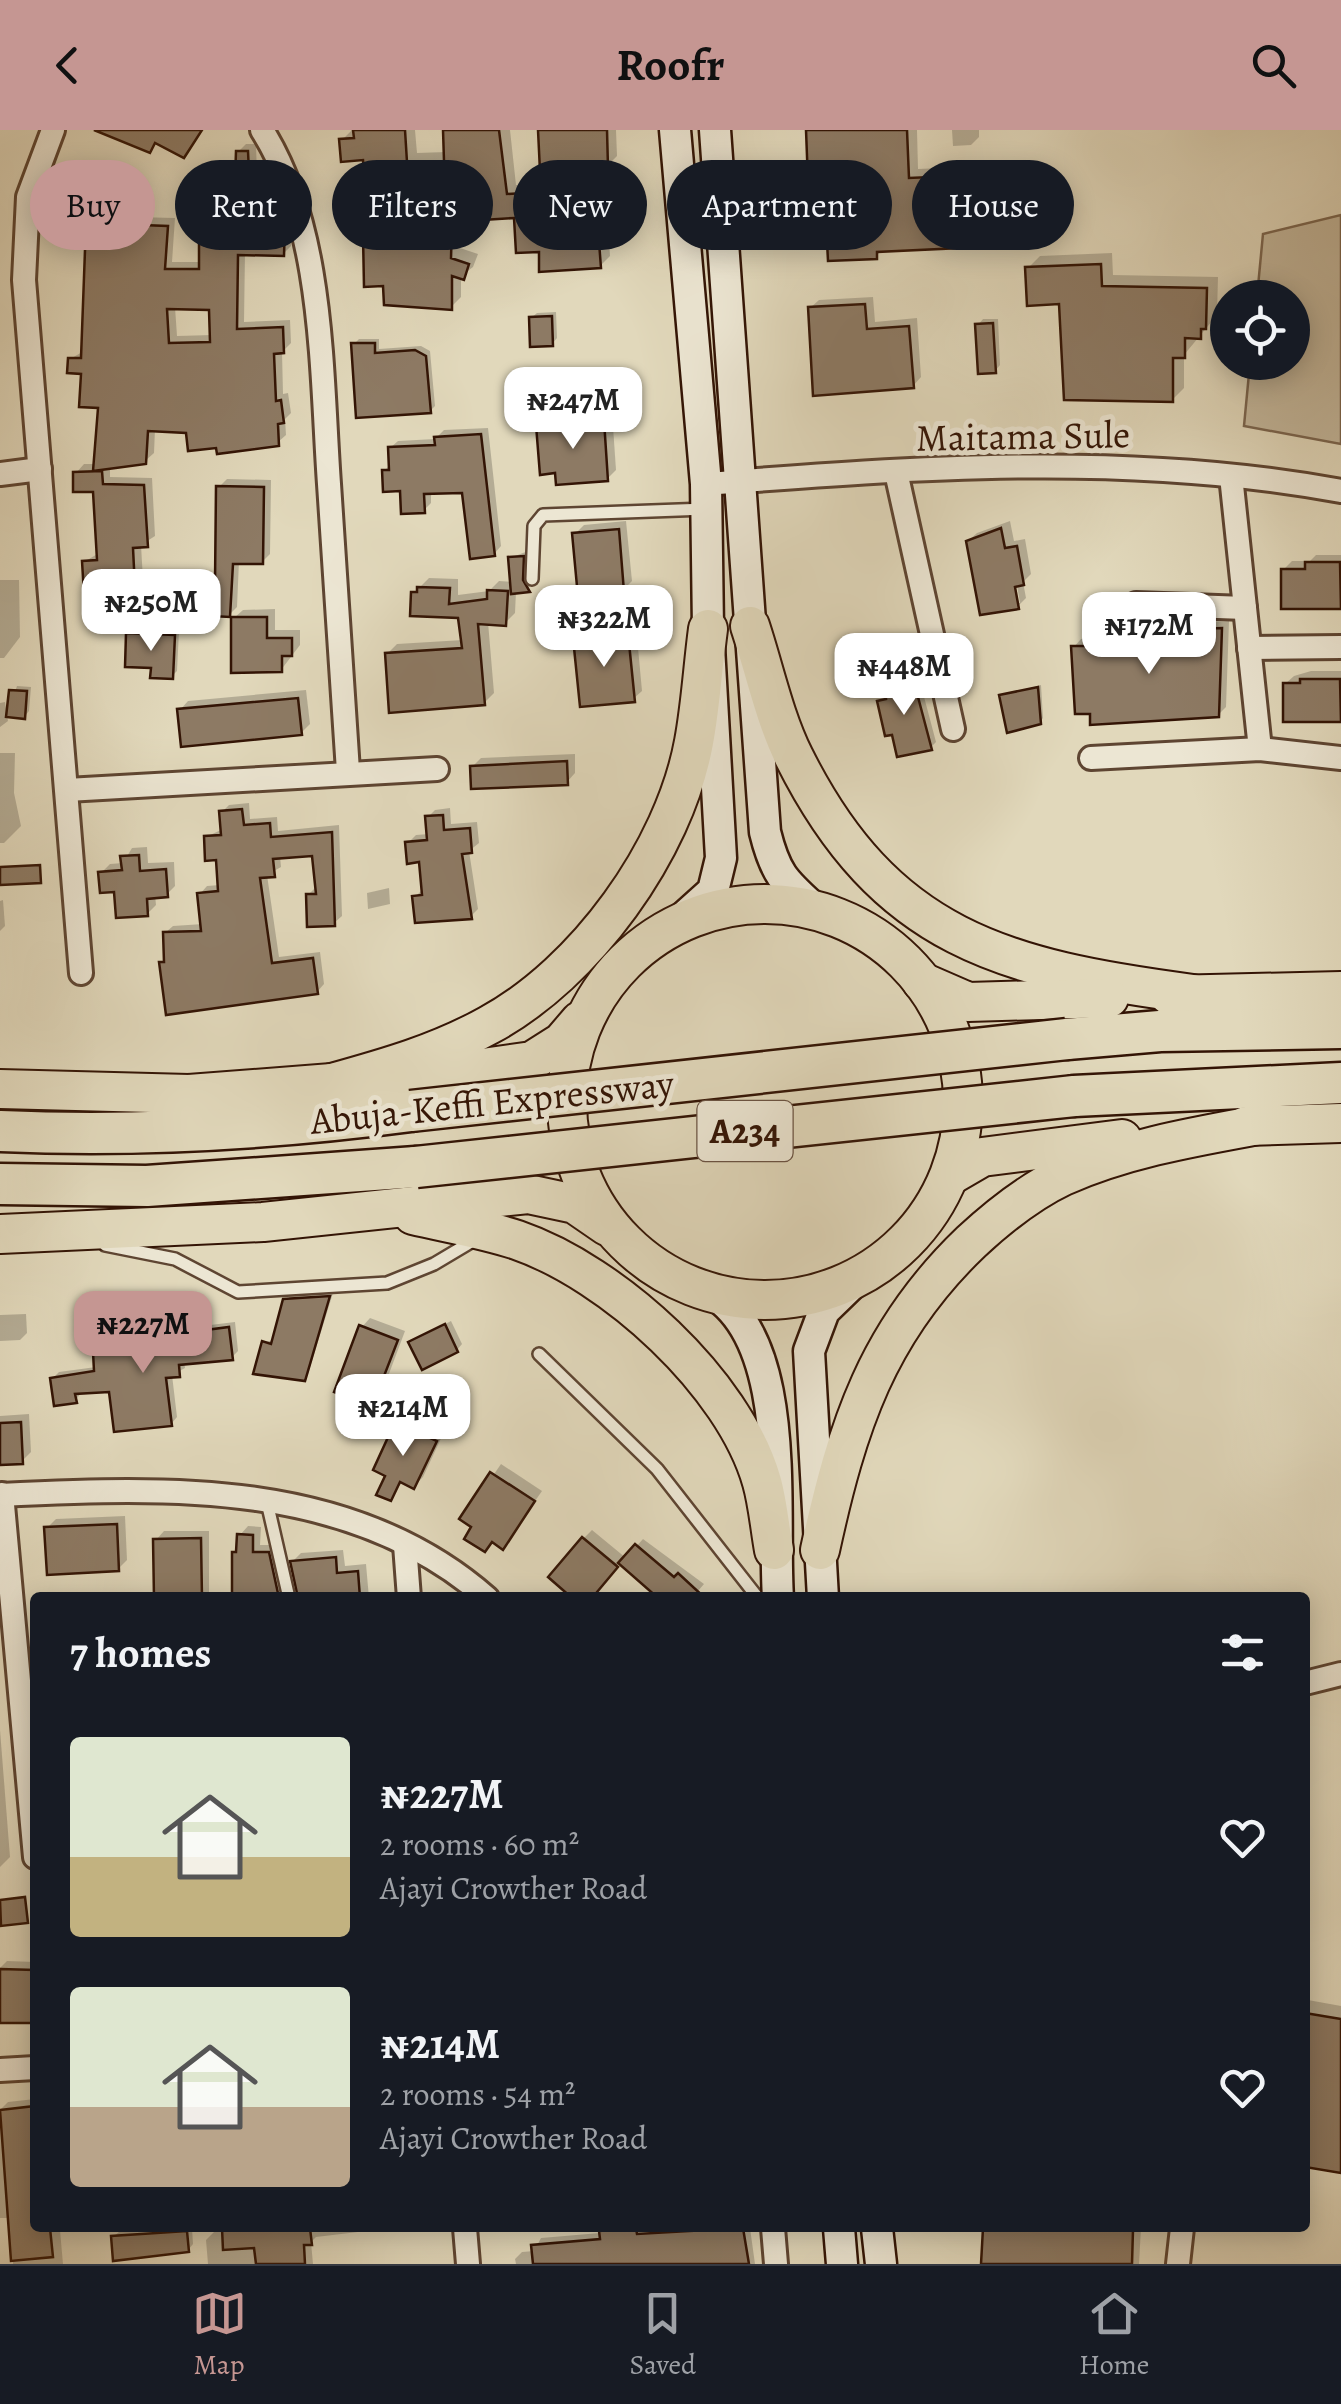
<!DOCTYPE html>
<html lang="en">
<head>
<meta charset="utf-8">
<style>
  :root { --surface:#171b24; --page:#242831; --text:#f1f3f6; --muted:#9ea1a6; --line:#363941; --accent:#c59692 }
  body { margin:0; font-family:Alegreya,serif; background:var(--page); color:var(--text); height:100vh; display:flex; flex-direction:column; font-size:38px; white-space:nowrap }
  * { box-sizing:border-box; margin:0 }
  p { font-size:32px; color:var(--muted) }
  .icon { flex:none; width:55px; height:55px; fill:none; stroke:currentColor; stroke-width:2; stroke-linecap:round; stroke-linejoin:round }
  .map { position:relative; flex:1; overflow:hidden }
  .sheet { position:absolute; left:30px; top:1462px; width:1280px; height:640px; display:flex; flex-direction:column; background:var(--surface); border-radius:10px; box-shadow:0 5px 25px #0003 }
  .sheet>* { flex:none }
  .guide { position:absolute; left:30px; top:30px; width:1282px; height:90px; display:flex; gap:20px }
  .tools { position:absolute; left:1210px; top:150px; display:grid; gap:20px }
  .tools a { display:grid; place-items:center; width:100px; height:100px; border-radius:50%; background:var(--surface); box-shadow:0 5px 25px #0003; font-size:50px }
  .price { position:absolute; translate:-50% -85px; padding:0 22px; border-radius:20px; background:#fff; color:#222; font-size:32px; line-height:65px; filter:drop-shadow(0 2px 5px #0008) }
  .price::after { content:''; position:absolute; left:50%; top:60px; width:30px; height:22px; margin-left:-15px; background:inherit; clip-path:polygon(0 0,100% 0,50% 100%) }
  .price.current { background:var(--accent); color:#111 }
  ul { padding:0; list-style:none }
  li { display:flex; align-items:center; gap:30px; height:250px; padding:0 40px }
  li span { display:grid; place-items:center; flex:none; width:280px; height:200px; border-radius:10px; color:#555 }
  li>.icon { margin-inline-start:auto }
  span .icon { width:120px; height:120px; fill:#fffc; stroke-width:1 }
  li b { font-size:42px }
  h2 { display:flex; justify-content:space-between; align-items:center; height:120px; padding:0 40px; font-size:42px }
  .tag { padding:0 35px; border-radius:45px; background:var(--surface); box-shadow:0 5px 25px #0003; font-size:35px; line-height:90px }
  .tag.current { background:var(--accent); color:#111 }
  header { display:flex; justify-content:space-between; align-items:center; height:130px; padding:0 40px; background:var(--accent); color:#111; font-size:45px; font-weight:700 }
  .menu { display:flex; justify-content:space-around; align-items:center; height:140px; border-top:2px solid var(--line); background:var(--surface); font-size:28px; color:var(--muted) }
  .menu a { display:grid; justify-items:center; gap:5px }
  .menu .current { color:var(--accent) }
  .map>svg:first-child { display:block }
  .green { fill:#c3b79c; stroke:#7b6650; stroke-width:2.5 }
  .shadow { fill:#0003; fill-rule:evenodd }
  .building { fill:#8d7a64; stroke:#331405; stroke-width:2.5; fill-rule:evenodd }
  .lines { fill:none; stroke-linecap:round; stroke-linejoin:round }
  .service-casing { stroke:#5e4532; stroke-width:16 }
  .minor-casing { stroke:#5e4532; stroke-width:28 }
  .secondary-casing { stroke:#331405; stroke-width:35 }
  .trunk-casing { stroke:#331405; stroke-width:42 }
  .motorway-casing { stroke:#331405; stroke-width:45 }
  .service { stroke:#ece6d3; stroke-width:11 }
  .minor { stroke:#ece6d3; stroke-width:22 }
  .secondary { stroke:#ece6d3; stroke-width:30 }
  .trunk { stroke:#e1d8bb; stroke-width:38 }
  .motorway { stroke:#e1d8bb; stroke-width:40 }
  .motorway-bridge-casing { stroke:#331405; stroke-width:45; stroke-linecap:butt }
  .motorway-bridge { stroke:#e1d8bb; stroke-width:40 }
  .labels { text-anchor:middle; stroke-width:10; stroke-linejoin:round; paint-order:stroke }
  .shield { fill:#ece6d3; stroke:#6a5343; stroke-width:2.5 }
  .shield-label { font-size:35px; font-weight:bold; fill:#331405 }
  .street-label { font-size:38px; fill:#331405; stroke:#ece6d3 }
</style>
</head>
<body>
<header><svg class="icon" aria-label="back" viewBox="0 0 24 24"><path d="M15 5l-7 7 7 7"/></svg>Roofr<svg class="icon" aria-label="search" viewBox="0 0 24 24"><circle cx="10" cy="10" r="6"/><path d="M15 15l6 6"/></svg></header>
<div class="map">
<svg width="1341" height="2134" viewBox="0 0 1341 2134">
  <rect width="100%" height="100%" fill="#e1d8bb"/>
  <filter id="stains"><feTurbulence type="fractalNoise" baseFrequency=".002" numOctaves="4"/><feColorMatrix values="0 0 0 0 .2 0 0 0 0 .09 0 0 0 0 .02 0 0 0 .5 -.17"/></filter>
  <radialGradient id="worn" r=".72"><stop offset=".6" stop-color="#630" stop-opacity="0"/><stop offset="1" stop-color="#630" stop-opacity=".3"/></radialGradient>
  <!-- green -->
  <path class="green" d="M1341,85V314L1244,296L1250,233L1292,232V168L1257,167L1263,104Z"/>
  <!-- shadow -->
  <g class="shadow">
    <path d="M352,0H415L417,23L446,22V0H510L516,55L543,54L541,0H616L617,26L607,36L570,37L573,65L606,63L610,126L600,136L541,119L517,85L461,91L460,118L478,124L473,137L461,146V167L451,177L386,154L365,106L375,96L423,95L421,46L365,28L342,10Z"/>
    <path d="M808,0H917L918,39L964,37V47L1006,43L1012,104L1002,114L883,119L876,126L827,70L780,55L790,44H810Z"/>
    <path d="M952,0H979V7L971,15L953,16Z"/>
    <path d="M246,14H256L258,79L291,80V116L283,124L245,123L244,192L290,190L291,213L282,222L283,264L288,263L291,283L285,289L286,305L277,313L218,315L188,300L155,299L154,323L145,331L110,336V347L152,348L155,406L141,415L144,467L135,475L84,432L99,423L95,360L76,343L84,334H96L101,275L84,241L70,229L84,221L89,94L97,86L175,88L172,132H201L202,114L228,96L236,97L237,64L222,52L238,44V22ZM175,177L211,178L212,205L177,206Z"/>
    <path d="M1112,123L1113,145L1218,147L1217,185L1184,225V258L1172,270L1028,138L1040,126Z"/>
    <path d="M873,167L875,192L917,188L921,247L913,256L810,178L819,170Z"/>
    <path d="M556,182L557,208L552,214L531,188L537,183Z"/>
    <path d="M983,189H998L1000,235L995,241L978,195Z"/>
    <path d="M359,209H379V219L421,216L430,221L435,276L430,281L354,214Z"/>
    <path d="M612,282L616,340L607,349L557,340L538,296L547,287Z"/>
    <path d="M488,298L501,416L494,424L464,360L431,362V373L424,380L384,341L391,334L390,318L398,311L435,309L444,300Z"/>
    <path d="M227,349L271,350L270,424L262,432L239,431L237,477L229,485L195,453L203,445L218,446L219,357Z"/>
    <path d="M626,391L632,451L623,460L575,404L584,395Z"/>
    <path d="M1010,391L1014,411L1025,409L1031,444L1023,452L1026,468L1018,476L968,411L977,403ZM1015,444L1020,473H1015Z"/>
    <path d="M528,421L527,443L534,455L516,461L515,483L505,493L488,492L494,563L484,573L387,524L397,514L463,510L460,485L414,463L429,448L458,449V465L489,461L499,451L513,452L510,428Z"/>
    <path d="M1316,425H1341V477H1283V440L1292,431H1310Z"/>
    <path d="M0,450H19L20,507L4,528H0Z"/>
    <path d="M275,479V500H300V515L281,540L234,488L243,480Z"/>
    <path d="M1229,491L1226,577L1218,585L1074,517L1081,509L1117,503L1125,495Z"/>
    <path d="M636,496L642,561L633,569L576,509L585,500Z"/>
    <path d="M134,498L179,501L177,541L172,546L129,504Z"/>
    <path d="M1311,541H1341V589H1285V554L1294,546Z"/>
    <path d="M918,544L936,612L931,617L894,602L879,572L888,566L886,554L892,548Z"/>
    <path d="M1041,555L1043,588L1040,592L1002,566Z"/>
    <path d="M17,556L31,557L29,581L24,587L7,585L8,591L0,597V573L5,572L7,585Z"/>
    <path d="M306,560L310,594L301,603L180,580L188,571Z"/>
    <path d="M0,623H15L14,663L21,696L4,713H0Z"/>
    <path d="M575,624V643L567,652L472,637L481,628Z"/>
    <path d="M249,673L250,689L277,687L278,701L339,695L342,786L334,793L308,765L316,757L314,723L280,726L281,737L267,745L279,827L320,822L324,854L317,862L162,833L167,828L165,803L173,796L203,794L200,764L207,756L220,755L218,728L206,707L223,699L222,682L229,675Z"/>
    <path d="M450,678L451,694L477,692L479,713L469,721L478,779L470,787L415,767L424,758L421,730L408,713L416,705L429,704L428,687L435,680Z"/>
    <path d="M147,717L148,733L174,732L175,756L166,765H155L156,775L147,784L101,743L110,734L123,733L132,718Z"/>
    <path d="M389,758L390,774L368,779L367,763Z"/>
    <path d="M3,770L5,796L0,801V771Z"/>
    <path d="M333,1163L308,1244L304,1249L264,1212L275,1210L290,1165Z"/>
    <path d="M26,1184L27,1203L20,1210L0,1211V1185Z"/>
    <path d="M370,1188L405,1201L381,1265L372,1274L362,1197Z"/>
    <path d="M451,1191L462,1214L457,1220L411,1212Z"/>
    <path d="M235,1192L238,1221L232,1227L184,1232L185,1238L172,1245L177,1287L171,1294L111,1259L82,1261L76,1270L52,1249L59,1242L96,1237L95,1223L102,1217L147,1214L153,1202Z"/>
    <path d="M29,1284L31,1322L22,1331L0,1332V1286Z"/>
    <path d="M406,1284L444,1302L423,1347L414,1356L403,1351L390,1368L388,1344L397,1293Z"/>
    <path d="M501,1334L542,1361L503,1417L463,1389Z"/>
    <path d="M125,1386L127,1430L118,1439L47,1398L56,1389Z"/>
    <path d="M248,1396L261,1397L260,1415H277L291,1468H235L240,1405Z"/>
    <path d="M592,1400L626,1428L643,1409L704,1454L698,1461L705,1468H659L621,1432L590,1468L583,1409Z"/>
    <path d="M164,1401H209V1468H156V1410Z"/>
    <path d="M343,1420L345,1436L366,1434L369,1468H301L293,1431L301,1423Z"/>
    <path d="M0,1600L10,1727L0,1737Z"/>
    <path d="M7,1831L35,1832V1891L0,1890V1838Z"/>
    <path d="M1308,1870L1341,1876V2041L1305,2034Z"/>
    <path d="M35,1969V2098H93L60,2100L63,2134H13L9,2088H0V1980L8,1972Z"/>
    <path d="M192,2098L193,2114L188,2120L113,2107L119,2102Z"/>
    <path d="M225,2098H362L358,2102L316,2107L311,2112L313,2134H208L206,2110L214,2102H225Z"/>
    <path d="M606,2098H750L755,2134H516L515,2129L522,2122L534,2121L541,2108L600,2103Z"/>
    <path d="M985,2098H1141L1139,2134H984Z"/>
  </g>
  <!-- building -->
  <g class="building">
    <path d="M94,0H202L184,28L155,13L150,23Z"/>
    <path d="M353,0H405L407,32L444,31L443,0H499L507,64L541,62L538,0H607L608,38L561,40L563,74L596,72L601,138L539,142V122L516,123L514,88L466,91L452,94L451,128L469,134L464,150L452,146V180L384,175L383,156L364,157L363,105L420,104L419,49L365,54L363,30L341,32L339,9L354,8Z"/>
    <path d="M806,0H907L909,48L954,46L955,56L996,51L1003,116L877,122V129L828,131L825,72L778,74L777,54L808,52Z"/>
    <path d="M236,21H248L251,87H284L285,92L284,126L238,125L237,199L283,197L284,223L274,224L276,271L281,270L284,293L278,294L279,316L217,324L216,318L188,321L186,303L148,301L146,334L93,341L98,278L79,277L81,244L67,243L68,228H81L86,93L168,96L165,139H199V113H217V104H234V66L220,67L219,52L235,51ZM167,179L209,180L210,212L169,213Z"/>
    <path d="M1101,134L1102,156L1207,158L1206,199H1201V209L1185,208V228H1173V272L1064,270L1059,174L1027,176L1025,137Z"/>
    <path d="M865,174L867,199L909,196L914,258L813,266L808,177Z"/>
    <path d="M552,186L553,216L530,217L529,187Z"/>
    <path d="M993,193L996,243L978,244L975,194Z"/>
    <path d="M351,213H375V223L415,220L426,226L431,283L356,288Z"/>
    <path d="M604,290L608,351L556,355L555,343L540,345L536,295Z"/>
    <path d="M481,304L495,426L470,429L462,363L424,364L425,383L401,384L400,361L383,362L382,340H389L388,317L435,315L434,307Z"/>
    <path d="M102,341L103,354L144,355L148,417L133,418L136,478L85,481L82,431L97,430L93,362H73V342Z"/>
    <path d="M216,356L264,357L263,434H233L230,487L191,485L193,452L215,453Z"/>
    <path d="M1001,398L1005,418L1017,416L1024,455L1015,457L1019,479L980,485L966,411Z"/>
    <path d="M619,399L624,462L578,467L572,403Z"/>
    <path d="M524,426L523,450L530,462L511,464L508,427Z"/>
    <path d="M1305,432H1340L1341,479H1281V439H1305Z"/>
    <path d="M417,457L450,458L449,474L487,469V460L508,461L506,496L478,494L485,575L389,583L385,523L462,518L458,488L410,486L411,462H417Z"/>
    <path d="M231,487H267V508H292V526H282V542L231,543Z"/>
    <path d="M1222,498L1219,587L1090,595V584H1075L1071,516H1097V510H1115V502Z"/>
    <path d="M126,503L175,505L173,549L150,548L151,538L125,537Z"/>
    <path d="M628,503L635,572L580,577L573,508Z"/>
    <path d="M913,548L932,620L897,627L892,605L885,606L877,571L886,569L884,553Z"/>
    <path d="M1300,549H1340L1341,592H1283V553H1300Z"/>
    <path d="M1038,557L1041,594L1007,603L999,565Z"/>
    <path d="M9,560L27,561L25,589L6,587Z"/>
    <path d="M298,568L302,605L181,617L177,579Z"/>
    <path d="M567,631L568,655L471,659L470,636Z"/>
    <path d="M242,679L244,695L270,693L271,707L332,702L335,796L307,797L306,764H316L312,726L273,729L275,747L260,748L272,833L313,828L318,864L166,885L159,832H164L163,802L201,801L197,763L218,761L216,730L205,731L204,706L221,705L219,681Z"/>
    <path d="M443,685L444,700L470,698L472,723L462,724L472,789L415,793L412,766L422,765L419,732L407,734L405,712L427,710L425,686Z"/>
    <path d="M139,725L140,741L166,739L168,767L147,769L148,786L116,788L114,762L100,763L98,742L122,740L120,726Z"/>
    <path d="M40,735L41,753L0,755V737Z"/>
    <path d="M330,1166L305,1251L253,1244L262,1211L271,1214L283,1169Z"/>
    <path d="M445,1194L458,1222L422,1240L408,1212Z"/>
    <path d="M359,1195L398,1210L372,1277L334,1262Z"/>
    <path d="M229,1197L233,1230L179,1235L180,1247L166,1248L172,1296L114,1302L109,1262L75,1264L77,1273L54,1276L50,1248L94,1241L93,1222L145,1219L144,1208Z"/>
    <path d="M21,1292L23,1334L0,1335V1293Z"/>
    <path d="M395,1292L437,1311L414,1359L400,1352L391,1371L376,1365L385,1346L373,1340Z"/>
    <path d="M490,1342L535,1371L503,1420L492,1412L485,1422L464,1409L471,1397L459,1389Z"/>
    <path d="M117,1394L119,1441L47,1445L44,1397Z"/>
    <path d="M237,1404L253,1405V1422H269L279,1468H232V1422H236Z"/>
    <path d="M582,1407L618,1437L592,1468H572L548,1447Z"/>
    <path d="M201,1408L202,1468H154L153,1409Z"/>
    <path d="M635,1414L674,1447L678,1443L705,1468H658L618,1433Z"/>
    <path d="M336,1427L337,1443L358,1441L360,1468H298L290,1431Z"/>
    <path d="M25,1767L28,1793L1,1796L0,1770Z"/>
    <path d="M0,1839L35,1840V1893H0Z"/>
    <path d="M1305,1883L1341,1889V2043L1305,2037Z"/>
    <path d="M35,1976V2098H50L53,2127L11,2131L0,1980Z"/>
    <path d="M222,2098H310L312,2115H304L305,2134H256L254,2118L223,2120Z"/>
    <path d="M636,2098L637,2104L743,2098L749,2134H533L531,2115L600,2109L599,2101Z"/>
    <path d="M983,2098L1133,2100L1132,2134H981Z"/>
    <path d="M187,2101L189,2122L113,2131L111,2106Z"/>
  </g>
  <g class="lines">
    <defs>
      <g id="service">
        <path d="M532,449L534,396L543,385L706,379"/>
        <path d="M105,1115L175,1129L238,1162L387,1153L434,1134L476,1109"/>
        <path d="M539,1224L657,1339L758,1468"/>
        <path d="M267,1372L289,1468"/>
      </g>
      <g id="minor">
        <path d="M53,0L28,67L24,150L81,843"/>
        <path d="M262,0C324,98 321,240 329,354C335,449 341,545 348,641"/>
        <path d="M896,342L953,599"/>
        <path d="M0,344L40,339"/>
        <path d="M1231,346L1260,619"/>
        <path d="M706,354C916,337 1132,322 1341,361"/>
        <path d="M1136,474L1245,478"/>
        <path d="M1249,518L1341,517"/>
        <path d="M1091,628L1260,619L1341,628"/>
        <path d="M67,660L437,639"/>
        <path d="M2,1364L35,1727"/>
        <path d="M0,1365C167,1357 352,1349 487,1468"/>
        <path d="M405,1415L409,1468"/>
        <path d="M1305,1553L1341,1544"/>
        <path d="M0,1940L35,1938"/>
        <path d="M465,2098L468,2134"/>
        <path d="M773,2098L776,2134"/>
        <path d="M1178,2134L1182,2098"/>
      </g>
      <g id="secondary">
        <path d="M715,0L765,702C776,747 786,753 819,783"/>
        <path d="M673,797L713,761L721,728L708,499L706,354L675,0"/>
        <path d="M705,1159C795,1203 772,1382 778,1468"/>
        <path d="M823,1468L809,1221L824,1181L858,1148"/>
        <path d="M839,2098L842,2134"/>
        <path d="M877,2098L881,2134"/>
      </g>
      <g id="trunk">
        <path d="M750,496C764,538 774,587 794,627C885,809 1004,839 1193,864"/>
        <circle cx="765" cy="972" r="198"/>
        <path d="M922,852L968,872L1109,868"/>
        <path d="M1169,865L1341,861"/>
        <path d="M332,953C386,938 439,923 489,895C585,843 674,721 694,612C701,575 703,536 708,499"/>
        <path d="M0,959L189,964L434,945L532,931L562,912L580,891"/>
        <path d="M1246,996L1341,993"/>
        <path d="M951,1045L982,1027L1122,1009"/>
        <path d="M413,1085C447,1093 484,1099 517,1110C613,1143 734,1253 762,1352C768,1373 770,1398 774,1420"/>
        <path d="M0,1104L263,1092L528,1064L575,1074L607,1096"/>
        <path d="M820,1420C847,1296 877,1202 971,1112C998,1087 1029,1062 1063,1046C1129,1017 1199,1006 1269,993"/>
      </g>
      <g id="motorway">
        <path d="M1067,909L1160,901L1341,898"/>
        <path d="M1074,966L1341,953"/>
        <path d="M0,1001C137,1007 275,999 411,981"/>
        <path d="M0,1054L147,1056L416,1037"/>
      </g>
    </defs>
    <!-- service casing -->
    <use href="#service" class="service-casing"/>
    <!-- minor casing -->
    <use href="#minor" class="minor-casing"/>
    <!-- secondary casing -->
    <use href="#secondary" class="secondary-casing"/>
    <!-- trunk casing -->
    <use href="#trunk" class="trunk-casing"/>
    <!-- motorway casing -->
    <use href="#motorway" class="motorway-casing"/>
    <!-- service -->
    <use href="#service" class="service"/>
    <!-- minor -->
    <use href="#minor" class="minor"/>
    <!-- secondary -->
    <use href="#secondary" class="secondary"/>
    <!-- trunk -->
    <use href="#trunk" class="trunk"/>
    <!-- motorway -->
    <use href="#motorway" class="motorway"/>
    <defs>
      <g id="motorway-bridge">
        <path d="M411,981L1067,909"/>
        <path d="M416,1037L1074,966"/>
      </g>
    </defs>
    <!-- motorway-bridge casing -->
    <use href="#motorway-bridge" class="motorway-bridge-casing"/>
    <!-- motorway-bridge -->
    <use href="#motorway-bridge" class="motorway-bridge"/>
  </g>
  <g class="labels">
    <!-- shield labels -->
    <rect class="shield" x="697.5" y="971" width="95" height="60" rx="8"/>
    <g class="shield-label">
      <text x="745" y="1013">A234</text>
    </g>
    <!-- street labels -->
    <g class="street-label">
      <text transform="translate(1023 306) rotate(-1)" y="13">Maitama Sule</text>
      <text transform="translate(492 972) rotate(-6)" y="13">Abuja-Keffi Expressway</text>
    </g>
  </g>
  <rect width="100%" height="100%" filter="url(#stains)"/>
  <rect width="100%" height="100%" fill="url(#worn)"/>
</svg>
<div class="tools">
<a><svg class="icon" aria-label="locate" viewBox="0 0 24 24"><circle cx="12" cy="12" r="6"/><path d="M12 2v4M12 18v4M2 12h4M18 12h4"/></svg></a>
</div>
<b class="price" style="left:573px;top:322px">₦247M</b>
<b class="price" style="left:151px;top:524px">₦250M</b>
<b class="price" style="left:604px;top:540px">₦322M</b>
<b class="price" style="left:1149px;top:547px">₦172M</b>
<b class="price" style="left:904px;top:588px">₦448M</b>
<b class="price current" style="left:143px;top:1246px">₦227M</b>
<b class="price" style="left:403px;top:1329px">₦214M</b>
<div class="guide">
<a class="tag current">Buy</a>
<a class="tag">Rent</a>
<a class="tag">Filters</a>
<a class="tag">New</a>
<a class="tag">Apartment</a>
<a class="tag">House</a>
</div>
<section class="sheet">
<h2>7 homes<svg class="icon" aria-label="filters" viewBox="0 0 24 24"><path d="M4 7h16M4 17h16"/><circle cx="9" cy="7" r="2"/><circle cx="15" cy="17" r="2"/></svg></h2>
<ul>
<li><span style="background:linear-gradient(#dfe7d0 60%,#c2b280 0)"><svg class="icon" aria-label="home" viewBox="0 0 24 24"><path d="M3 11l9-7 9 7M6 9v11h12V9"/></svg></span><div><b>₦227M</b><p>2 rooms · 60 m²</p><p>Ajayi Crowther Road</p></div><svg class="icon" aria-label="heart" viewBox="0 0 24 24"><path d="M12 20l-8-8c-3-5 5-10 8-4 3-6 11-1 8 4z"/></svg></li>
<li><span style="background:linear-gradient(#dfe7d0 60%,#b9a48a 0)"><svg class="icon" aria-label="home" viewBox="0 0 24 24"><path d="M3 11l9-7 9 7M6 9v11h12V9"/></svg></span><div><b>₦214M</b><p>2 rooms · 54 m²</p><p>Ajayi Crowther Road</p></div><svg class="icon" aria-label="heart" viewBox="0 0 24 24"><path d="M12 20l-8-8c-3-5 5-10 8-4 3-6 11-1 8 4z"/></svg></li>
</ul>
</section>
</div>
<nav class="menu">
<a class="current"><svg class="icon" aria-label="map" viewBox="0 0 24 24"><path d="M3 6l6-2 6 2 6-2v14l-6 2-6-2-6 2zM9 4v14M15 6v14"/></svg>Map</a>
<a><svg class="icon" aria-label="saved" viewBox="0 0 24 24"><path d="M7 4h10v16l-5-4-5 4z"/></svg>Saved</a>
<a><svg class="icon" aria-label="home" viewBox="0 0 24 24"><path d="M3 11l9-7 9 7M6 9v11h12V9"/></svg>Home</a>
</nav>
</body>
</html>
